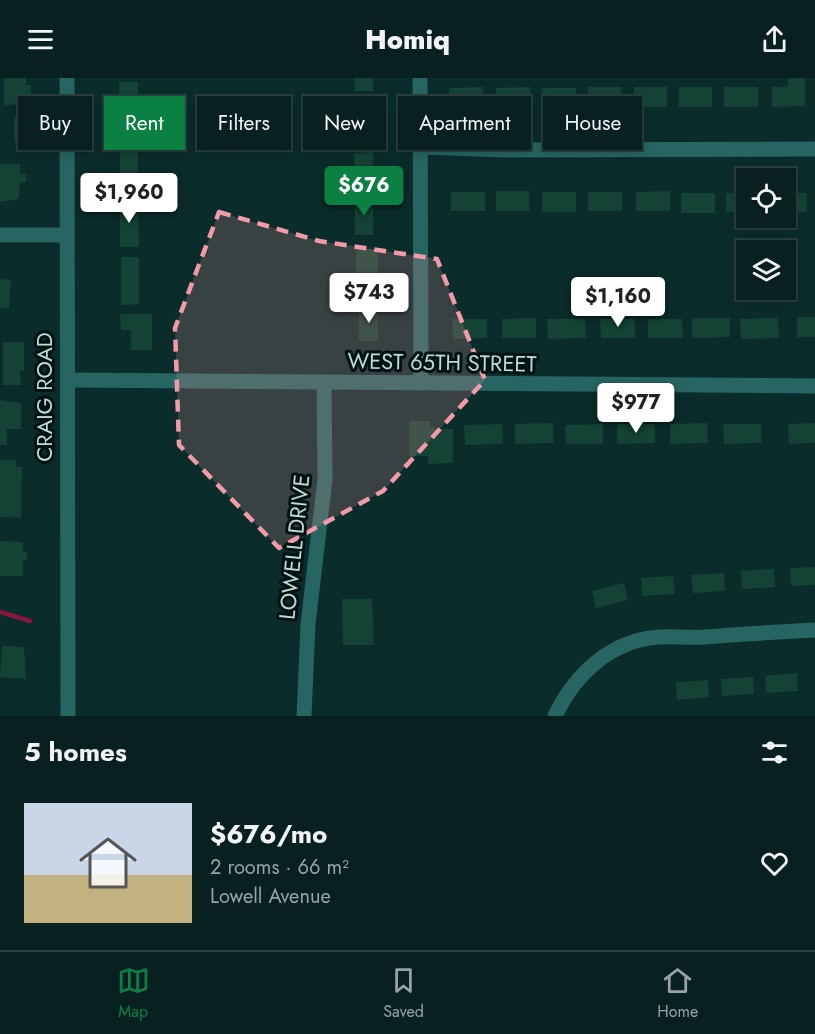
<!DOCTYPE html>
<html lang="en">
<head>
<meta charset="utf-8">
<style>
  :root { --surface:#082120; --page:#112929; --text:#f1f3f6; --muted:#98a3a5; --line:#293e3e; --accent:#0b8043 }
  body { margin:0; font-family:Jost,sans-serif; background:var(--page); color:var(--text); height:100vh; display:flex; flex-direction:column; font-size:22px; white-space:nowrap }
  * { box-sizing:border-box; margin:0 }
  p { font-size:20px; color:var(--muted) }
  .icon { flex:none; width:33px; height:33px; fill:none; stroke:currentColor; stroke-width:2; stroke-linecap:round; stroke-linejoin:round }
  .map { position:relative; height:638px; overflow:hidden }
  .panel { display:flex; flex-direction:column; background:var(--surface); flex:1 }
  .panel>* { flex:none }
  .banner { position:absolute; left:18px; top:18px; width:780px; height:54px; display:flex; gap:12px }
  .tools { position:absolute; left:736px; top:90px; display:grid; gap:12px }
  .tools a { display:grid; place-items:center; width:60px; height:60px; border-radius:0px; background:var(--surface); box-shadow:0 3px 9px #0003,0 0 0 2px var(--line); font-size:30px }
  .price { position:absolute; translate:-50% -51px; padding:0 14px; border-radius:6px; background:#fff; color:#222; font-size:20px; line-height:39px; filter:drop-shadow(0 2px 3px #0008) }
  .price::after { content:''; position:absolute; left:50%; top:36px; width:18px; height:14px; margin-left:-9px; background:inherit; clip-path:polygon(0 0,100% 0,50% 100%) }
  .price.on { background:var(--accent); color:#fff }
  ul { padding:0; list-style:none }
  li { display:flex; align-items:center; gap:18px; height:150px; padding:0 24px }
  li+li { border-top:2px solid var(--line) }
  li span { display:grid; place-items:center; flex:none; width:168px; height:120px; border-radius:0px; color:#555 }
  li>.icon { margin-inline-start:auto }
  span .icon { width:72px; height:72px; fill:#fffc; stroke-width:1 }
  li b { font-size:26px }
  h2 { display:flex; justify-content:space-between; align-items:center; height:72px; padding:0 24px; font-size:26px }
  .pill { padding:0 21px; border-radius:0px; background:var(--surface); box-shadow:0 3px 9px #0003,0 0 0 2px var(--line); font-size:21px; line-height:54px }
  .pill.on { background:var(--accent); color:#fff }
  header { display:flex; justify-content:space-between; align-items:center; height:78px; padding:0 24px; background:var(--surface); font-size:27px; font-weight:800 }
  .menu { display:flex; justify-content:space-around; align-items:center; height:84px; border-top:2px solid var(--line); background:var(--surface); font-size:16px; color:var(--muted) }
  .menu a { display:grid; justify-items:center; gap:3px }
  .menu .on { color:var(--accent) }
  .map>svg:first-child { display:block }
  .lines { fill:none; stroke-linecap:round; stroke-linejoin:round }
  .stream { stroke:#86193a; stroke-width:4.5 }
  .building { fill:#144335 }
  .street { stroke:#266561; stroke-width:15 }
  .marked { fill:#f39aa9; fill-opacity:0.2; stroke:#f39aa9; stroke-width:4.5; stroke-dasharray:12 8; stroke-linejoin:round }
  .labels { text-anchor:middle; stroke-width:6; stroke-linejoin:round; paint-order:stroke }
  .street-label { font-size:22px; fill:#bddbd8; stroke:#001312 }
</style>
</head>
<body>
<header><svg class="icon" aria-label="menu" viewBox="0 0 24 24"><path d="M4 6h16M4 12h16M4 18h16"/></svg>Homiq<svg class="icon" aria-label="share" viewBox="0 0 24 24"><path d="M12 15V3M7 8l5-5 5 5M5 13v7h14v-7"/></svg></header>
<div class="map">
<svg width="815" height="638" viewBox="0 0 815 638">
  <rect width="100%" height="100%" fill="#0a2c2a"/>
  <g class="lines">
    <!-- stream -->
    <path class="stream" d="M0,534L30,543"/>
  </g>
  <!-- building -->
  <g class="building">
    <path d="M4,0H26V7H31V17H26V26L4,27Z"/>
    <path d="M354,0H373V13H355Z"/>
    <path d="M788,0H805V28L772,29V9H788Z"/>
    <path d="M119,4H138V51H120Z"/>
    <path d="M483,9V29H449V10Z"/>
    <path d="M530,9V29H497L496,10Z"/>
    <rect x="588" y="9" width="33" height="20"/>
    <rect x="634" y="9" width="33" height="20"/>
    <rect x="679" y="9" width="33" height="20"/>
    <rect x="724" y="9" width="34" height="20"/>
    <path d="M542,10H576V29L543,30Z"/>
    <path d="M354,26H373V61H355Z"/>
    <path d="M14,39H40L41,65H14Z"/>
    <rect x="120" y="63" width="18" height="47"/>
    <path d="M373,74V110H355L354,75Z"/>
    <path d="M0,86H20V96H26V104H20L19,121L0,124Z"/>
    <rect x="496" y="113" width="33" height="20"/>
    <path d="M670,113V133H636V114Z"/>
    <rect x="451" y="114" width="34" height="19"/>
    <rect x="542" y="114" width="34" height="20"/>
    <rect x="588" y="114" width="34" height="19"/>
    <rect x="681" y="115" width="34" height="20"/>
    <rect x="726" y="115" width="21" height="19"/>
    <path d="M786,115H806L807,134H786Z"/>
    <rect x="355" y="121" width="18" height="36"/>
    <path d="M120,122H138L139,169H120Z"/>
    <rect x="356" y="171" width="22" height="35"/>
    <path d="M121,179H139V226L121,227Z"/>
    <path d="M0,201L11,202L9,231L0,230Z"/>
    <rect x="359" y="228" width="19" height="35"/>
    <path d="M120,236H152V272H131V252H121Z"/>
    <rect x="797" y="239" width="18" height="20"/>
    <path d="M536,240V260H502V241Z"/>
    <path d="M692,240H730V259L692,260Z"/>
    <path d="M778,240L779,260L741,261L740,241Z"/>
    <path d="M452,241H487V260L453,261Z"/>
    <path d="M547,241H585L586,260L548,261Z"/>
    <path d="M600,241H635V260H601Z"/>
    <path d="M648,241H682L683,260H648Z"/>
    <path d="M3,264H24V293H20L21,307H3Z"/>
    <path d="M0,322L21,325V351H7V367H0Z"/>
    <path d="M409,343H430V349H435V351H453V385L428,386V378H409Z"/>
    <path d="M553,345V365L515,366V346Z"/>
    <path d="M707,345L708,365L670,366V346Z"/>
    <path d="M815,345V365L789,366L788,346Z"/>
    <path d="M502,346L503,366L465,367L464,347Z"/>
    <path d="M603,346V366H566L565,347Z"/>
    <path d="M617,346H655V365L617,366Z"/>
    <path d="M723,346H761V365L724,366Z"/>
    <path d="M0,382H16V389H22L21,440L0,439Z"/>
    <path d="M0,463L23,464V474H27V482H23V498H0Z"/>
    <path d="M815,489V507L791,508L790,490Z"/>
    <path d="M774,491L775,509L742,511L741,493Z"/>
    <path d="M724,495L725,513L693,515L691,497Z"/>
    <path d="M673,498L675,516L642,518L641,500Z"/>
    <path d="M624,505L628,522L596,530L592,513Z"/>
    <path d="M342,521H372L374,567H343Z"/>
    <path d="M2,568L24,569L26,601L0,599Z"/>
    <path d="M797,595L798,613L766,615L765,598Z"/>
    <path d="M753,599L754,616L722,618L721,601Z"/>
    <path d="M708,602L709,619L677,622L676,604Z"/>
  </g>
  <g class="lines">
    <!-- street -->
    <g class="street">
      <path d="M67,0L68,638"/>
      <path d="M420,0L421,305"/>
      <path d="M420,69L507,72L815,71"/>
      <path d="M0,157H67"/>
      <path d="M68,302L815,308"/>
      <path d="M304,638L308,546L325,401L324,305"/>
      <path d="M555,638C574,597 611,562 659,559C674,558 690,560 705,559C742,556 778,554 815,552"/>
    </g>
  </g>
  <!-- marked area -->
  <path class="marked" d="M219,134L319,163L437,181L485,302L383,413L279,470L179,367L175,250Z"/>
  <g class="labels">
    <!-- street labels -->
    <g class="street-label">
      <text transform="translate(442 284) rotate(1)" y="8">WEST 65TH STREET</text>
      <text transform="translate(44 319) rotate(-90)" y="8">CRAIG ROAD</text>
      <text transform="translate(294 469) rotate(-84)" y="8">LOWELL DRIVE</text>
    </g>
  </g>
</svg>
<div class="tools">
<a><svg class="icon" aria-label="locate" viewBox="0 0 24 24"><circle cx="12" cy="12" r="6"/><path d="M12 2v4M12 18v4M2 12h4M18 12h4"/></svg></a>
<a><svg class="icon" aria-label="layers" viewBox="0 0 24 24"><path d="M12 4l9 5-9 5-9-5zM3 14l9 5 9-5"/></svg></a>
</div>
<b class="price on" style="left:364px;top:139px">$676</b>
<b class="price" style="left:129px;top:146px">$1,960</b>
<b class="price" style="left:369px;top:246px">$743</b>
<b class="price" style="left:618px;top:250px">$1,160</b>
<b class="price" style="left:636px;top:356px">$977</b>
<div class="banner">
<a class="pill">Buy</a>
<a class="pill on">Rent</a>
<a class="pill">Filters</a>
<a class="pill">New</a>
<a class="pill">Apartment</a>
<a class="pill">House</a>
</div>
</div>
<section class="panel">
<h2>5 homes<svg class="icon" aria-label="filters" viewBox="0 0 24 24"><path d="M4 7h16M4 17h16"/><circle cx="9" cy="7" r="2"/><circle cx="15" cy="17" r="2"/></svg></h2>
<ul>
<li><span style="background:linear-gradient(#c9d6e8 60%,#c2b280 0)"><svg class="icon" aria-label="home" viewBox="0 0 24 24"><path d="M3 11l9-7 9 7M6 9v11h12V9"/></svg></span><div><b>$676/mo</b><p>2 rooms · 66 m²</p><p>Lowell Avenue</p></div><svg class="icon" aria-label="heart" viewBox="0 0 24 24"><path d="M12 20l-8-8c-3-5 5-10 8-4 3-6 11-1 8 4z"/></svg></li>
</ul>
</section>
<nav class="menu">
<a class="on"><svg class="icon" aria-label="map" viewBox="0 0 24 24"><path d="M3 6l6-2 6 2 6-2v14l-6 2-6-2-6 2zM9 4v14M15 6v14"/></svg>Map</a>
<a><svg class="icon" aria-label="saved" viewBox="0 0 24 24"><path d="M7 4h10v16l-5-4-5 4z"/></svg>Saved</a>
<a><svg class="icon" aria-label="home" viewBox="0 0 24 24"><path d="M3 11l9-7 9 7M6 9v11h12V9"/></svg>Home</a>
</nav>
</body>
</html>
